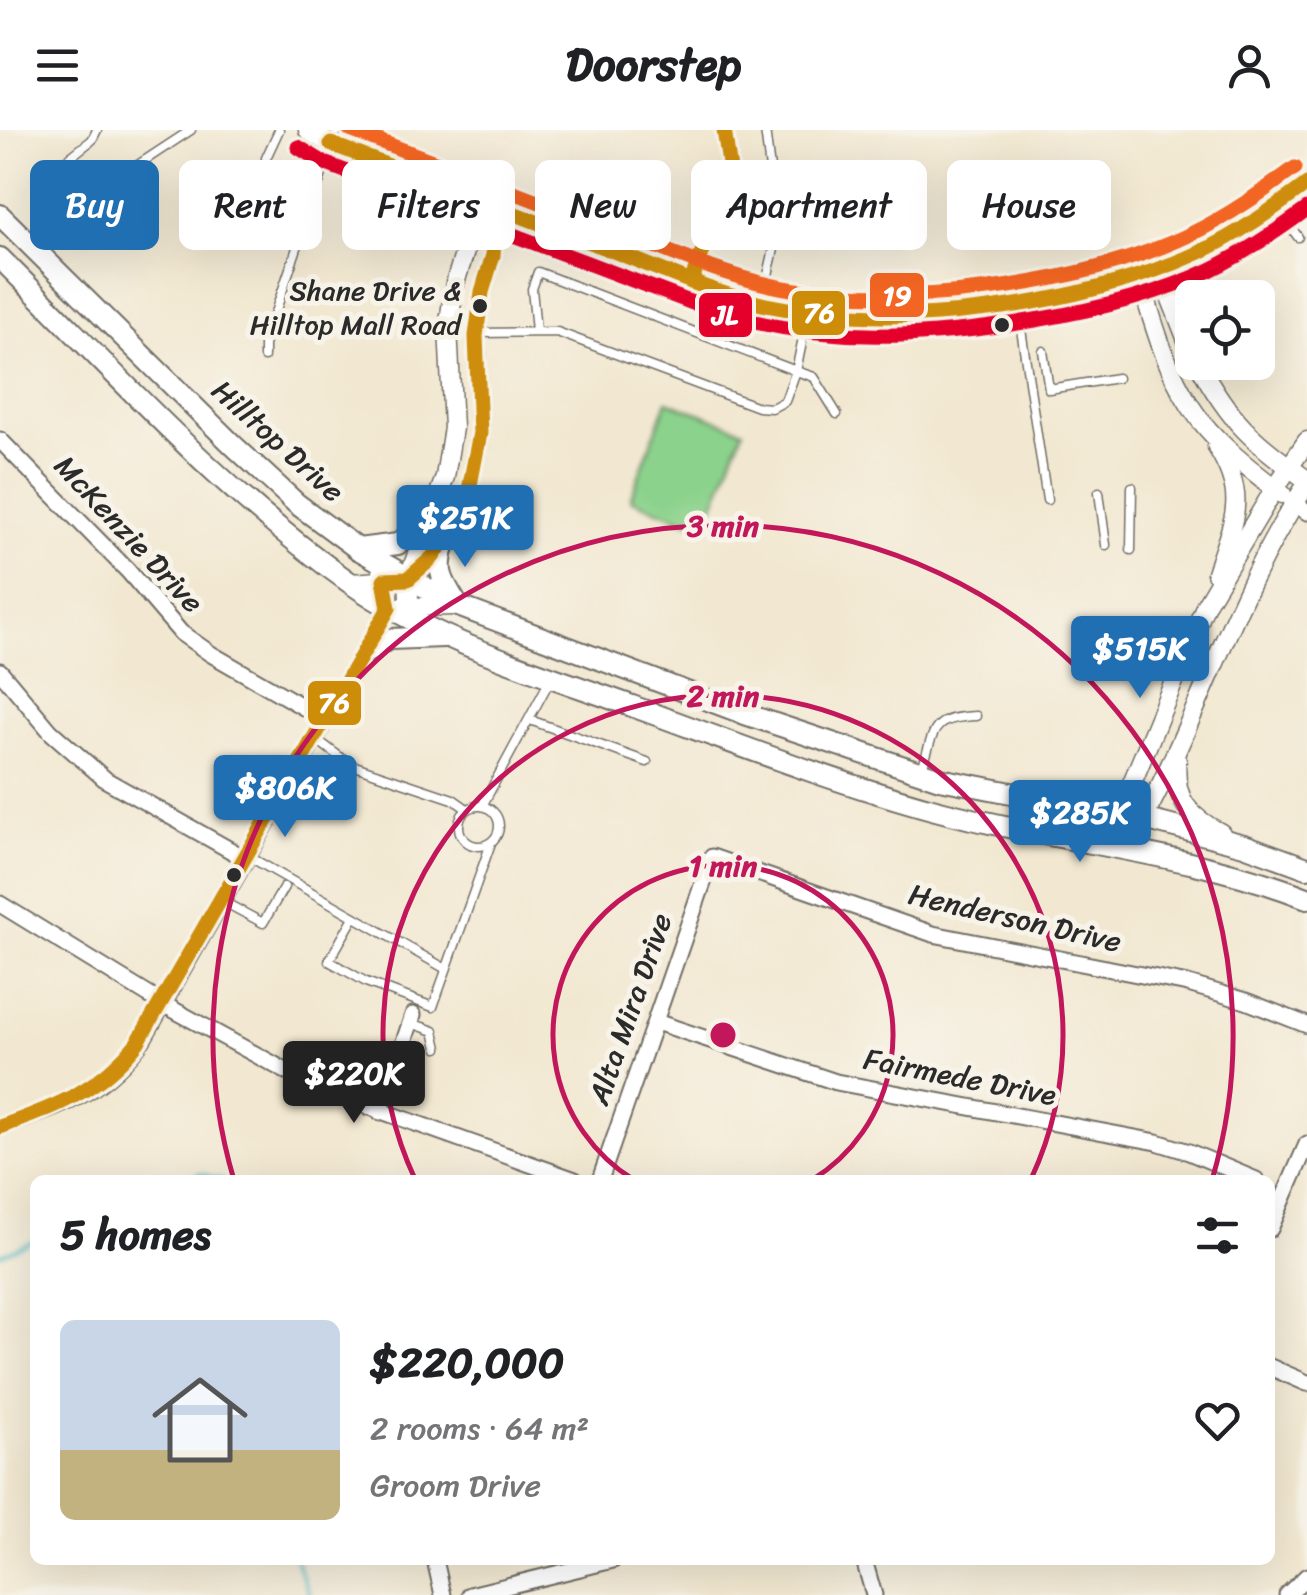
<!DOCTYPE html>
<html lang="en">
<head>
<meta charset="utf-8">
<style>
  :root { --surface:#fff; --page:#f2f2f2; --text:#202124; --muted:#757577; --accent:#1f6fb2 }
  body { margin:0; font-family:Sriracha,sans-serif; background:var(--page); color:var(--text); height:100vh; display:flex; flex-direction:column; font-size:38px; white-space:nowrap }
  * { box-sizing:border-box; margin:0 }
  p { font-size:32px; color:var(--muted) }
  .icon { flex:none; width:55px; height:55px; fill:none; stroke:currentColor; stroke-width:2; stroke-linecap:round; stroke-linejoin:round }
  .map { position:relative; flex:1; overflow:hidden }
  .sheet { position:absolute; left:30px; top:1045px; width:1245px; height:390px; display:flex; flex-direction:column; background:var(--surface); border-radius:15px; box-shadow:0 10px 40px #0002 }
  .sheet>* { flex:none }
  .banner { position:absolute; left:30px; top:30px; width:1248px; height:90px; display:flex; gap:20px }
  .fabs { position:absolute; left:1175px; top:150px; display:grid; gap:20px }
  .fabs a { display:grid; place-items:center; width:100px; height:100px; border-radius:15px; background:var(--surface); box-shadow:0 10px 40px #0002; font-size:50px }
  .price { position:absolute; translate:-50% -85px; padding:0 22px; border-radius:10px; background:var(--accent); color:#fff; font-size:32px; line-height:65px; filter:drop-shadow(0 2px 5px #0008) }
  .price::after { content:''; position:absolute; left:50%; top:60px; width:30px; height:22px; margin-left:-15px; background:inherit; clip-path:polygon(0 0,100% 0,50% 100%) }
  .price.current { background:#222; color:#fff }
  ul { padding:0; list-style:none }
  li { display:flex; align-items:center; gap:30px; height:250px; padding:0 30px }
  li span { display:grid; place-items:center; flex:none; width:280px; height:200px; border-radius:15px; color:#555 }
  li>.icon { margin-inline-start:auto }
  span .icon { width:120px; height:120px; fill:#fffc; stroke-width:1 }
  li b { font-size:42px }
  h2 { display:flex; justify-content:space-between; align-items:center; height:120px; padding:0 30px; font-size:42px }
  .pill { padding:0 35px; border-radius:15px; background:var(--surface); box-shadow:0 10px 40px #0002; font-size:35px; line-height:90px }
  .pill.current { background:var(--accent); color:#fff }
  header { display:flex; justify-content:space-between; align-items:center; height:130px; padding:0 30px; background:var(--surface); font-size:45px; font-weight:700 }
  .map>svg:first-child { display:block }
  .green { fill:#8bd28c; stroke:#5b7e5c; stroke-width:2.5 }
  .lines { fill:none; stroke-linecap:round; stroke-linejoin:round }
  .stream { stroke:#49b8c2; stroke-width:4 }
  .service-casing { stroke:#716d65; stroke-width:11 }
  .minor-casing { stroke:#716d65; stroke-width:19 }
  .tertiary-casing { stroke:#716d65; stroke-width:21 }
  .secondary-casing { stroke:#716d65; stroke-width:24 }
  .service { stroke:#fff; stroke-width:8 }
  .minor { stroke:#fff; stroke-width:15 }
  .tertiary { stroke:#fff; stroke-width:18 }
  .secondary { stroke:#fff; stroke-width:20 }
  .bus-1-casing { stroke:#f7f3e8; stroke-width:22 }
  .bus-2-casing { stroke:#f7f3e8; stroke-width:22 }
  .bus-3-casing { stroke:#f7f3e8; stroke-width:22 }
  .bus-1 { stroke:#ce8d09; stroke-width:15 }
  .bus-2 { stroke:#e4002b; stroke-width:15 }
  .bus-3 { stroke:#f26522; stroke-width:15 }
  .ring { fill:none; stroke:#c2185b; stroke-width:5 }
  .bus-dot { fill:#2b2b2b; stroke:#f7f3e8; stroke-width:4 }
  .labels { text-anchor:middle; stroke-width:10; stroke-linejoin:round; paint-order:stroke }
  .bus-label { font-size:28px; fill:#2b2b2b; stroke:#f7f3e8; text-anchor:end }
  .street-label { font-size:30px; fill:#2b2b2b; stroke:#f7f3e8 }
  .centre { fill:#c2185b; stroke:#f7f3e8; stroke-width:5 }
  .ring-label { font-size:30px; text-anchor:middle; font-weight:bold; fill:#c2185b; stroke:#f7f3e8; stroke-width:10; stroke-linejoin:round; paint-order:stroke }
  .line-badge { stroke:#f7f3e8; stroke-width:4 }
  .badge-label { font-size:28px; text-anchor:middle; font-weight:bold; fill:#fff }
</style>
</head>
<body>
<header><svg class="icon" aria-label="menu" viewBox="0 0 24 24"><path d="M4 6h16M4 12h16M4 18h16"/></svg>Doorstep<svg class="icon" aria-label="person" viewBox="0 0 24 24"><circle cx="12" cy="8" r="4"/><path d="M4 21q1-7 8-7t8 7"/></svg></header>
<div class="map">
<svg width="1307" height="1465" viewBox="0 0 1307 1465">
  <rect width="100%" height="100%" fill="#f7f3e8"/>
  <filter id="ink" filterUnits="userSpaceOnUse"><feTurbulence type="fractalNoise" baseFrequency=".01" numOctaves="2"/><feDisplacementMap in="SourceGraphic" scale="20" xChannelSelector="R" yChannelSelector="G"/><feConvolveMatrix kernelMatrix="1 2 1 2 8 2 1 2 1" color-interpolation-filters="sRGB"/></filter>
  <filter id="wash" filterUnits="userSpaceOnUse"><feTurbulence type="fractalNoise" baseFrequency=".0048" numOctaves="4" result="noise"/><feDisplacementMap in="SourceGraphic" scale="40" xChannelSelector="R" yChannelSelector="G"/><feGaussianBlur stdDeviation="2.25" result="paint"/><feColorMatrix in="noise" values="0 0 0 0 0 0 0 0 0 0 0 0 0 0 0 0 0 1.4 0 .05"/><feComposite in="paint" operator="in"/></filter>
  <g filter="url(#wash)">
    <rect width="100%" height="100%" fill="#f2e8d1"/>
    <!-- green -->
    <path class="green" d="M667,271L743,300L706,396L702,397L632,370L631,367Z"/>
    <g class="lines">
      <!-- stream -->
      <g class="stream">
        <path d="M182,1050L200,1044L223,1050"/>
        <path d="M0,1125L35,1110"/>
        <path d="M296,1430L310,1465"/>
      </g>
    </g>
  </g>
  <g filter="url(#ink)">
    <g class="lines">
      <defs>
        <g id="service">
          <path d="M266,28L279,0"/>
          <path d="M50,43L92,10L97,0"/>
          <path d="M120,58L124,44L191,0"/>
          <path d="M1277,78L1298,107"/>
          <path d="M691,152L731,47L724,0"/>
          <path d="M1017,173L1047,370"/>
          <path d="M761,175L778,102L765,0"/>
          <path d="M808,184L796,241L814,247L837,284"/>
          <path d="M478,203L557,202L758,277L772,278L785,271L796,241L538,142L532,159L536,201"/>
          <path d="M1043,221L1049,259L1117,248"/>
          <path d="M264,227V215L337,0"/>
          <path d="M1099,362L1106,415"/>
          <path d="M1131,420L1132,357"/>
          <path d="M530,590L647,632"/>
          <path d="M316,609L349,634L453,669L467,679"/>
          <path d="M922,639C935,599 930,588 976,586"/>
          <circle cx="479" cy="696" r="20"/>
          <path d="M482,676L550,550"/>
          <path d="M248,726L446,839"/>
          <path d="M222,771L263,793L284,757"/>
          <path d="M354,787L329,831L366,852L433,877L491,713"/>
          <path d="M411,893L434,901L438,918"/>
        </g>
        <g id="minor">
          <path d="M0,310L128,441L181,503L211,524L326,590"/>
          <path d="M1294,373L1307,382"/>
          <path d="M0,541L51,602L106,650L246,729"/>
          <path d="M0,774L163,874L317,958L575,1050"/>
          <path d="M656,892L836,952L1157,1012L1189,1022L1256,1050"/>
          <path d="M380,982L413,885"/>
          <path d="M600,1050L712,727L933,804L1188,854L1246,871L1307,895"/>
          <path d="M1270,1099L1307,1014"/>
          <path d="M1270,1237L1307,1253"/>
          <path d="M435,1430L443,1465"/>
          <path d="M864,1430L874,1465"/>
          <path d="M470,1465L613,1430"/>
          <path d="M1287,1465L1307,1446"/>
        </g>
        <g id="tertiary">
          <path d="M308,0L331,14L726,164C823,195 907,191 1006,175C1131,155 1206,134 1307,54"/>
          <path d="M1160,141L1192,223"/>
          <path d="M1140,148C1154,197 1169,250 1201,291C1223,319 1254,342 1282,364"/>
          <path d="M1198,232C1229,291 1254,313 1307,350"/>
          <path d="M1216,443C1233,389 1249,369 1217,317"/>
          <path d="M351,453L408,449L433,427L447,407L469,360L480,303L476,206L482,162L493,125L496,78"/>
          <path d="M399,477L458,476"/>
          <path d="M410,488L408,449L445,347L453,298L448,197L455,153L468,112L496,78"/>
          <path d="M1177,631C1173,669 1189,687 1221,703"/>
          <path d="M1127,718L1123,684L1132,653L1206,474L1275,358L1307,311"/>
          <path d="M1127,718C1196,601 1230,468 1307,354"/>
          <path d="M0,997C62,974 100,965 142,909L389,478L381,434"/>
        </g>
        <g id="secondary">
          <path d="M0,85L234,316L297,374L358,419L458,476L745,584L940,649L1144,689L1244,715L1307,738"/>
          <path d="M0,128C112,239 220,361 349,452C433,511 536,541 632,576C731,612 830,651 932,679C1057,713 1186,721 1307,768"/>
          <path d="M447,407C436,439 439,446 457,474"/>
          <path d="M358,419L398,414L430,386"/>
          <path d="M365,523L389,509L444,507"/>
        </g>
      </defs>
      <!-- service casing -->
      <use href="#service" class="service-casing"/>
      <!-- minor casing -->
      <use href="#minor" class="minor-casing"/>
      <!-- tertiary casing -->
      <use href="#tertiary" class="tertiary-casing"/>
      <!-- secondary casing -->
      <use href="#secondary" class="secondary-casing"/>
      <!-- service -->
      <use href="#service" class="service"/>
      <!-- minor -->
      <use href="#minor" class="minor"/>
      <!-- tertiary -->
      <use href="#tertiary" class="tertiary"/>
      <!-- secondary -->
      <use href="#secondary" class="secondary"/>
      <defs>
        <g id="bus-1">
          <path d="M331,14C423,49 516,84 608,119C660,139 712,163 766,175C893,202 1080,177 1198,123C1237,105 1272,80 1307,54"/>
          <path d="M691,152L731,47L724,0"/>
          <path d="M0,997C57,976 99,961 138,912L389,478L384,450L408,449L433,427L459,386L469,360L480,303L476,206L482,162L493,125L496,78"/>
        </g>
        <path id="bus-2" d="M298,17L324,33L719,183C825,214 927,209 1035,190C1095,180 1155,166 1210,140C1245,123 1276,102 1307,79"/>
        <path id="bus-3" d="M350,0C438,33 525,66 613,100C664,119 716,143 770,155C890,182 1083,157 1193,103C1230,85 1262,62 1295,38"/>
      </defs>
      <!-- bus-1 casing -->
      <use href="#bus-1" class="bus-1-casing"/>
      <!-- bus-2 casing -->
      <use href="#bus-2" class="bus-2-casing"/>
      <!-- bus-3 casing -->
      <use href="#bus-3" class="bus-3-casing"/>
      <!-- bus-1 -->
      <use href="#bus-1" class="bus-1"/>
      <!-- bus-2 -->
      <use href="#bus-2" class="bus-2"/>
      <!-- bus-3 -->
      <use href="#bus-3" class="bus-3"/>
    </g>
  </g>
  <!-- distance rings -->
  <g class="ring">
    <path d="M634 1050A170 170 0 1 1 812 1050"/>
    <path d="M415 1049A340 340 0 1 1 1031 1049"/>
    <path d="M234 1050A510 510 0 1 1 1212 1050"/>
  </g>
  <!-- markers -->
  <g class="bus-dot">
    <circle cx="480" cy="176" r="9"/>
    <circle cx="1002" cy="195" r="9"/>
    <circle cx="234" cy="745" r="9"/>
  </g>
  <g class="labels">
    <!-- bus labels -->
    <g class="bus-label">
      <text x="461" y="170">Shane Drive &amp;<tspan x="461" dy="34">Hilltop Mall Road</tspan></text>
    </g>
    <!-- street labels -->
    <g class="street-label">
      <text transform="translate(278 311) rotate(42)" y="10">Hilltop Drive</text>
      <text transform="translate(129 404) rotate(47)" y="10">McKenzie Drive</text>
      <text transform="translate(1015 788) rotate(13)" y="10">Henderson Drive</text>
      <text transform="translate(630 879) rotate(-71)" y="10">Alta Mira Drive</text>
      <text transform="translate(960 947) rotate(11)" y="10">Fairmede Drive</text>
    </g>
  </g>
  <circle cx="723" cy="905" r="15" class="centre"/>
  <g class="ring-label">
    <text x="723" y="406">3 min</text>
    <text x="723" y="576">2 min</text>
    <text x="723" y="746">1 min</text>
  </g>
  <g class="line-badge">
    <rect x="868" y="141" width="58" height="48" rx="10" fill="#f26522"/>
    <rect x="790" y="159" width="57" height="48" rx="10" fill="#ce8d09"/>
    <rect x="697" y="161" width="57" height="48" rx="10" fill="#e4002b"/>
    <rect x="306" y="549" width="57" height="48" rx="10" fill="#ce8d09"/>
  </g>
  <g class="badge-label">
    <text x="897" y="175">19</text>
    <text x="819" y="192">76</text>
    <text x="725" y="194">JL</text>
    <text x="334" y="582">76</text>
  </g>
</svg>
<div class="fabs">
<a><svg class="icon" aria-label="locate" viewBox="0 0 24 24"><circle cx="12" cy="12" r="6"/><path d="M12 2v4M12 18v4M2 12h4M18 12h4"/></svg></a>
</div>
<b class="price" style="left:465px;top:440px">$251K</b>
<b class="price" style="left:1140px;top:571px">$515K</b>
<b class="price" style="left:285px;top:710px">$806K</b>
<b class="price" style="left:1080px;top:735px">$285K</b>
<b class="price current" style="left:354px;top:996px">$220K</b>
<div class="banner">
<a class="pill current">Buy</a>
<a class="pill">Rent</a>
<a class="pill">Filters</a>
<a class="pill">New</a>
<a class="pill">Apartment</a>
<a class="pill">House</a>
</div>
<section class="sheet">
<h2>5 homes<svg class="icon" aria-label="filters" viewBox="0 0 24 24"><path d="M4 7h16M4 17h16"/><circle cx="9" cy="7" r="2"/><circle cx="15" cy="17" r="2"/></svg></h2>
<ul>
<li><span style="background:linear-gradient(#c9d6e8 65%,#c2b280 0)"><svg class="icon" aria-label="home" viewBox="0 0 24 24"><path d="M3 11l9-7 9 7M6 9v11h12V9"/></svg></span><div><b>$220,000</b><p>2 rooms · 64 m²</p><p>Groom Drive</p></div><svg class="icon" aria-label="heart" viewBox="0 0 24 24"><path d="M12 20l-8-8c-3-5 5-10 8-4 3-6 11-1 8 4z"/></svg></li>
</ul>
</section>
</div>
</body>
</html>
